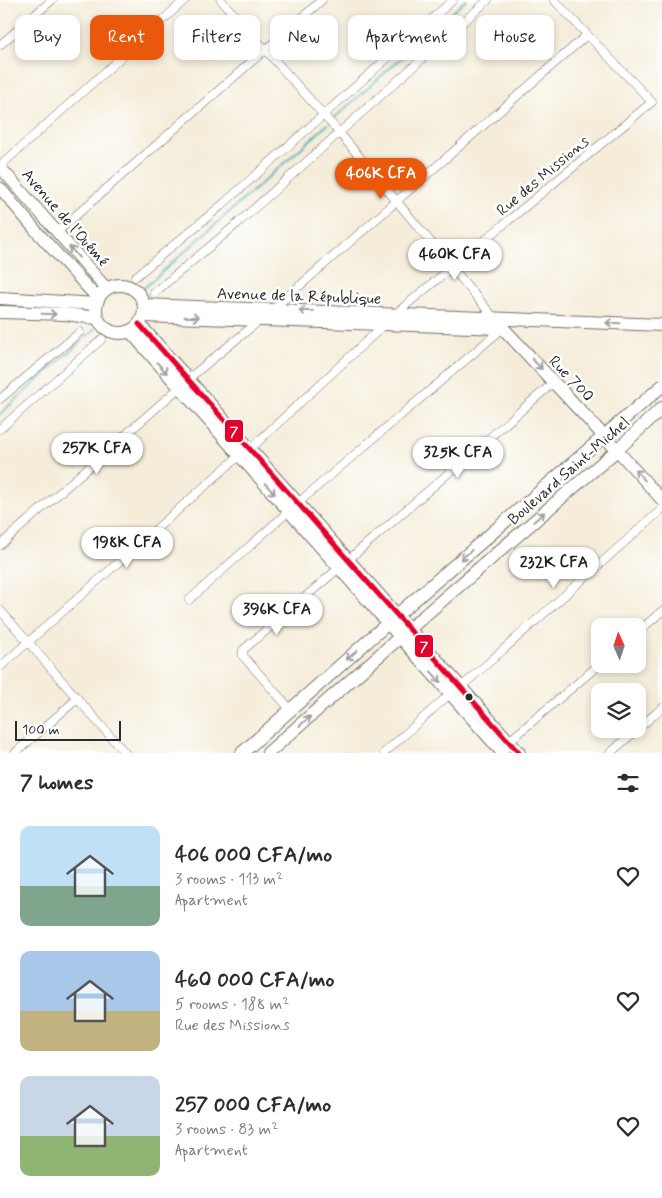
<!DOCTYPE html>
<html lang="en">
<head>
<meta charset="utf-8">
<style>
  :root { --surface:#fff; --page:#f7f7f7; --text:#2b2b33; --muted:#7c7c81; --accent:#ea580c }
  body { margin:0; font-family:Mynerve,sans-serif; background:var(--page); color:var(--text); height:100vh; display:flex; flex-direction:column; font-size:19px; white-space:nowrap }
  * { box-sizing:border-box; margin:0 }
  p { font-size:16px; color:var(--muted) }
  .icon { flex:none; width:28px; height:28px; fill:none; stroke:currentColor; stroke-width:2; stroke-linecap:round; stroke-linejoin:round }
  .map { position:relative; height:753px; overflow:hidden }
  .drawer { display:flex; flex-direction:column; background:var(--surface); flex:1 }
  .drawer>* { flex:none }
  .hud { position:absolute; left:15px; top:15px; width:632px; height:45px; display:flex; gap:10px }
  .needle { width:32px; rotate:357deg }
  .tools { position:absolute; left:591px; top:618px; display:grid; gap:10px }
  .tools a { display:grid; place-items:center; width:55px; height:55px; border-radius:10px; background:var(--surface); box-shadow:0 2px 8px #0003; font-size:25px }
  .scale { position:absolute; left:15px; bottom:12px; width:106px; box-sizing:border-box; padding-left:5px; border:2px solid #2b2b2b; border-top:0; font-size:14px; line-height:18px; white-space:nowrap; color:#2b2b2b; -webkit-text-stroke:4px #fff; paint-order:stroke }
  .price { position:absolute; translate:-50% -42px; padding:0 11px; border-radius:18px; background:#fff; color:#222; font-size:16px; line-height:32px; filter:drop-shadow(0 1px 2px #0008) }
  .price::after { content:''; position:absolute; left:50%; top:30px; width:15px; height:11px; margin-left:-8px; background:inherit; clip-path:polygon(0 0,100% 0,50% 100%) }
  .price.on { background:var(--accent); color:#fff }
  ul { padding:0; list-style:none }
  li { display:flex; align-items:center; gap:15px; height:125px; padding:0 20px }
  li span { display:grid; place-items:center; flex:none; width:140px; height:100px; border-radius:10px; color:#555 }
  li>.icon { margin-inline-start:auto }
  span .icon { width:60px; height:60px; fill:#fffc; stroke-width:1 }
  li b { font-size:21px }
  h2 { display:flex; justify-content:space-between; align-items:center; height:60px; padding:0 20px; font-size:21px }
  .pill { padding:0 18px; border-radius:10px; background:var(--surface); box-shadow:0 2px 8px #0003; font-size:18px; line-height:45px }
  .pill.on { background:var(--accent); color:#fff }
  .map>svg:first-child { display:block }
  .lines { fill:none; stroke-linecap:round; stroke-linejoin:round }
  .stream { stroke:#3badb4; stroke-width:2 }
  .street-casing { stroke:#726f68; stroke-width:9 }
  .secondary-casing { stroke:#726f68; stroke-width:13 }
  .primary-casing { stroke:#726f68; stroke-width:14 }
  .street { stroke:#fff; stroke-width:8 }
  .secondary { stroke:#fff; stroke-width:11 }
  .primary { stroke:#fff; stroke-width:12 }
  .bus-1-casing { stroke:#fff; stroke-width:9 }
  .bus-1 { stroke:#e4002b; stroke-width:5 }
  .oneway { stroke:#a0a0a0 }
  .bus-dot { fill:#2b2b2b; stroke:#fff; stroke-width:2 }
  .labels { text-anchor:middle; stroke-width:5; stroke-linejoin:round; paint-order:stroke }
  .street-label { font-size:16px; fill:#2b2b2b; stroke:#fff }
  .line-badge { stroke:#fff; stroke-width:2 }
  .badge-label { font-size:14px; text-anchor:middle; font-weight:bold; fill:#fff }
</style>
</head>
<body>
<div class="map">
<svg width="662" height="753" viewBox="0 0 662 753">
  <rect width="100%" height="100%" fill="#fff"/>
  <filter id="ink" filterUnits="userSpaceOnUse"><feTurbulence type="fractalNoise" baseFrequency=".02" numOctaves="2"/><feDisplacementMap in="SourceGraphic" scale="10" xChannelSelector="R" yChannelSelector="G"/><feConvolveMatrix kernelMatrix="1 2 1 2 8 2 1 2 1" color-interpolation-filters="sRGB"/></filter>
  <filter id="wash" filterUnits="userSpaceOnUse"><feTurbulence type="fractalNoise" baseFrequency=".0096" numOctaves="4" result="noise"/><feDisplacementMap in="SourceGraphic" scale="20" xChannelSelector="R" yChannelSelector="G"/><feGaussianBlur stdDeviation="1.12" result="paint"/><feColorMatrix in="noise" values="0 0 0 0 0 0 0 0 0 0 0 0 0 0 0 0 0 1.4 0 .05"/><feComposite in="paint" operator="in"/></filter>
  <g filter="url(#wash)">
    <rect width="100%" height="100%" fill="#f5edda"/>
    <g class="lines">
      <!-- stream -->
      <g class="stream">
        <path d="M331,121L466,0"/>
        <path d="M143,289L328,124"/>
        <path d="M0,414L95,329"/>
      </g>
    </g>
  </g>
  <g filter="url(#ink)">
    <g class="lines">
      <defs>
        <g id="street">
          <path d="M221,0L337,130L496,320"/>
          <path d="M0,45L52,0"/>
          <path d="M0,166L185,0"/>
          <path d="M57,232L322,0"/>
          <path d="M135,277L223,204L453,0"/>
          <path d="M154,293L238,223L488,0"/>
          <path d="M272,310L587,35"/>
          <path d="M394,315L652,102L554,0"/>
          <path d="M188,379L259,321"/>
          <path d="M0,399L80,332"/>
          <path d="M0,429L102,339"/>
          <path d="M250,449L384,325"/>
          <path d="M0,545L180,387"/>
          <path d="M348,560L554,382"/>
          <path d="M189,600L298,503L503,328"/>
          <path d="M0,610L125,753"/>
          <path d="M638,632L662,611"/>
          <path d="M0,667L240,455"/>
          <path d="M461,687L662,509"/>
          <path d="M291,710L243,656V650L339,568"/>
          <path d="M509,741L600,664"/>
          <path d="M15,753L77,699"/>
          <path d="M384,753L451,693"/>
          <path d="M610,753L662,708"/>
        </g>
        <g id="secondary">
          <path d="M0,167L107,289"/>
          <path d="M0,188L37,232L98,299"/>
          <path d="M617,450L662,500"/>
        </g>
        <g id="primary">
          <circle cx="120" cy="309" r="24"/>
          <path d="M0,298L96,304"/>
          <path d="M144,305L662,325"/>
          <path d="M0,312L65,314L97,318"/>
          <path d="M143,316L503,328L617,450"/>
          <path d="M139,324L519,753"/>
          <path d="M130,331L503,753"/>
          <path d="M242,753L397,615L662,386"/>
          <path d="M268,753L432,609L617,450L662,408"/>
        </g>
      </defs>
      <!-- street casing -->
      <use href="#street" class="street-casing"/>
      <!-- secondary casing -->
      <use href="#secondary" class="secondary-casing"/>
      <!-- primary casing -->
      <use href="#primary" class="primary-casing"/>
      <!-- street -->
      <use href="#street" class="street"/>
      <!-- secondary -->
      <use href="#secondary" class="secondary"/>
      <!-- primary -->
      <use href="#primary" class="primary"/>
      <defs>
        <path id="bus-1" d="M139,324L519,753"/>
      </defs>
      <!-- bus-1 casing -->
      <use href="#bus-1" class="bus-1-casing"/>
      <!-- bus-1 -->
      <use href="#bus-1" class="bus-1"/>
    </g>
    <!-- one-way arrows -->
    <defs><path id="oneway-shaft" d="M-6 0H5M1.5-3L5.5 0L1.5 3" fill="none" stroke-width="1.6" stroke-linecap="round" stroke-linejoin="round" transform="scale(1.25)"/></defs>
    <g class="oneway">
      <use href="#oneway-shaft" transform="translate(74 252) rotate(-131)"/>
      <use href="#oneway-shaft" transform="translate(306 311) rotate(-178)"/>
      <use href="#oneway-shaft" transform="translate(49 314) rotate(2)"/>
      <use href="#oneway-shaft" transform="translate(192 317) rotate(2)"/>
      <use href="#oneway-shaft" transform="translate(613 323) rotate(-178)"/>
      <use href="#oneway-shaft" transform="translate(537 364) rotate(46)"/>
      <use href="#oneway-shaft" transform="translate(162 368) rotate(48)"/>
      <use href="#oneway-shaft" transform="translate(640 475) rotate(-132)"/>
      <use href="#oneway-shaft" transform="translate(270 489) rotate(48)"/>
      <use href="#oneway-shaft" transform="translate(539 517) rotate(-41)"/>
      <use href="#oneway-shaft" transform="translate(466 555) rotate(139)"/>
      <use href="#oneway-shaft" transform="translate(352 655) rotate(138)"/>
      <use href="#oneway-shaft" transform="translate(436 677) rotate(48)"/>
      <use href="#oneway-shaft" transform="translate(305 721) rotate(-41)"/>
    </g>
  </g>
  <!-- markers -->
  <circle class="bus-dot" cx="469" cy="697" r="4.5"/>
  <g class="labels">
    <!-- street labels -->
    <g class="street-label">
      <text transform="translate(542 175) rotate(-40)" y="6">Rue des Missions</text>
      <text transform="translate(66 217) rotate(49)" y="6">Avenue de l'Ouémé</text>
      <text transform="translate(299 295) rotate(2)" y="6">Avenue de la République</text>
      <text transform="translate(572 378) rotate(46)" y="6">Rue 700</text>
      <text transform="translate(568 470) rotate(-41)" y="6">Boulevard Saint-Michel</text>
    </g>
  </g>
  <g class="line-badge">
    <rect x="224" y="419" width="20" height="24" rx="5" fill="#e4002b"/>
    <rect x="414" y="634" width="20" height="24" rx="5" fill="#e4002b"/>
  </g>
  <g class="badge-label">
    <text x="234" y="436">7</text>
    <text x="424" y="651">7</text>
  </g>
</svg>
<div class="tools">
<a><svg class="needle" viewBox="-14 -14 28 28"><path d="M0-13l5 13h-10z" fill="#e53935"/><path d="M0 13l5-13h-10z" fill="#7c7c81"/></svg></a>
<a><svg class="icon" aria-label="layers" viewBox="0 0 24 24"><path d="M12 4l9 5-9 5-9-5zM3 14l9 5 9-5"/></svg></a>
</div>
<div class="scale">100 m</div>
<b class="price on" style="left:381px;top:200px">406K CFA</b>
<b class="price" style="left:455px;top:281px">460K CFA</b>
<b class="price" style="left:97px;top:475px">257K CFA</b>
<b class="price" style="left:458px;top:479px">325K CFA</b>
<b class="price" style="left:127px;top:569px">198K CFA</b>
<b class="price" style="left:554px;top:589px">232K CFA</b>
<b class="price" style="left:277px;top:636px">396K CFA</b>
<div class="hud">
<a class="pill">Buy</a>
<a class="pill on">Rent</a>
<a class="pill">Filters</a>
<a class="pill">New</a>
<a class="pill">Apartment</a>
<a class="pill">House</a>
</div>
</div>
<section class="drawer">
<h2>7 homes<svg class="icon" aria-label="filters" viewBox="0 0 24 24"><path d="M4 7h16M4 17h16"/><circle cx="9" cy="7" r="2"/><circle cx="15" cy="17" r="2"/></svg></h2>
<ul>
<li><span style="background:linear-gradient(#bfe0f5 60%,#7fa58c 0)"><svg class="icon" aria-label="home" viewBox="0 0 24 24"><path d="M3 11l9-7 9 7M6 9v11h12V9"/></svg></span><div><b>406 000 CFA/mo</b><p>3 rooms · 113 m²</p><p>Apartment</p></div><svg class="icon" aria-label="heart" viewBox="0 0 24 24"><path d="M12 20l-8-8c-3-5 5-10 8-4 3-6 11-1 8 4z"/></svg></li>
<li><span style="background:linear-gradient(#a9c7e8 60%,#c2b280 0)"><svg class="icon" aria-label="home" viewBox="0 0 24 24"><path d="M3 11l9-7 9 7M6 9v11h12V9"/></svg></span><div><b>460 000 CFA/mo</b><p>5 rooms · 188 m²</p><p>Rue des Missions</p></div><svg class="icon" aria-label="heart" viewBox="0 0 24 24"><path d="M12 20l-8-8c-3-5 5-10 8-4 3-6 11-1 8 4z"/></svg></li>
<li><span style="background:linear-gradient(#c9d6e8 60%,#8fb573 0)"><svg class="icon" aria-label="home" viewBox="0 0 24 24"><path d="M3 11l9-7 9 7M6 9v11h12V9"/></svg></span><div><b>257 000 CFA/mo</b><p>3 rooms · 83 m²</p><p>Apartment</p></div><svg class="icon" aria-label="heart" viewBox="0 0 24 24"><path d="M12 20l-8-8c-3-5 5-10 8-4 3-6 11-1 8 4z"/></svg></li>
</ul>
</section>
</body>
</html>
